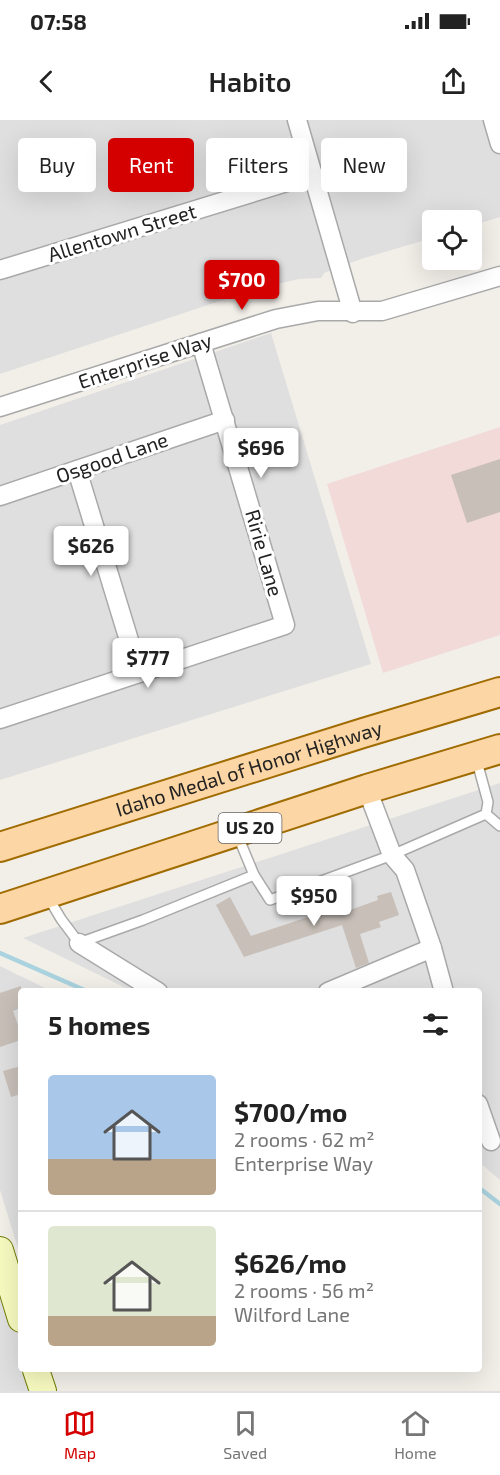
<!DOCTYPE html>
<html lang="en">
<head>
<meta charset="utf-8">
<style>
  :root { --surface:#fff; --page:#f2f2f2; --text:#222; --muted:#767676; --line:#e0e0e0; --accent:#d40000 }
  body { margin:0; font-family:"Exo 2",sans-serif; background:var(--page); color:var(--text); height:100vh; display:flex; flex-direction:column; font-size:22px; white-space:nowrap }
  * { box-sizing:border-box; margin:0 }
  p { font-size:20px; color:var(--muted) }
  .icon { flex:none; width:33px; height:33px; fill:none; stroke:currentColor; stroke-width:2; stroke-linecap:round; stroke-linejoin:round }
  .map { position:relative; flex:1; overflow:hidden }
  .side { position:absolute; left:18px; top:868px; width:464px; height:384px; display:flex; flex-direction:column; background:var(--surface); border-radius:6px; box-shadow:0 6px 24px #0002 }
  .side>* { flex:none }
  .guide { position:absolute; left:18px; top:18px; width:465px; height:54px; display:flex; gap:12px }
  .fabs { position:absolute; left:422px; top:90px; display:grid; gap:12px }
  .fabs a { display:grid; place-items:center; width:60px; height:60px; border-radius:6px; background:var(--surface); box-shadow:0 6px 24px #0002; font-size:30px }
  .price { position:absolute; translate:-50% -51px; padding:0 14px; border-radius:6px; background:#fff; color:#222; font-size:20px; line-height:39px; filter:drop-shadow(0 2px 3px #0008) }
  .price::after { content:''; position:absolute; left:50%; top:36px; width:18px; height:14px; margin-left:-9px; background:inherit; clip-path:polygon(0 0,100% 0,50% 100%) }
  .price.active { background:var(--accent); color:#fff }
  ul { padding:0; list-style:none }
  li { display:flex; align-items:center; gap:18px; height:150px; padding:0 30px }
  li+li { border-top:2px solid var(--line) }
  li span { display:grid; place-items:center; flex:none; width:168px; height:120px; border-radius:6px; color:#555 }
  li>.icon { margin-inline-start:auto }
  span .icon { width:72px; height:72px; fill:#fffc; stroke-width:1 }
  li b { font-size:26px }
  h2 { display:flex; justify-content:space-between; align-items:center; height:72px; padding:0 30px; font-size:26px }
  .tag { padding:0 21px; border-radius:6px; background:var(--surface); box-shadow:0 6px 24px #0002; font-size:21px; line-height:54px }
  .tag.active { background:var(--accent); color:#fff }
  .status { display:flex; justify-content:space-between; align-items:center; height:42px; padding:0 30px; background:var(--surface); direction:ltr }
  .status svg { height:16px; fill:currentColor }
  header { display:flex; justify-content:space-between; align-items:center; height:78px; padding:0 30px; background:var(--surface); font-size:27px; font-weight:600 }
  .tab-bar { display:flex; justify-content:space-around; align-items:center; height:84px; border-top:2px solid var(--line); background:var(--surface); font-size:16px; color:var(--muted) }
  .tab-bar a { display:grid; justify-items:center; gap:3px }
  .tab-bar .active { color:var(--accent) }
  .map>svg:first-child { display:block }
  .residential { fill:#e0dfdf }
  .commercial { fill:#f2dad9 }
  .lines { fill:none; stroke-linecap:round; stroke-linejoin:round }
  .stream { stroke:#aad3df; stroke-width:4.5 }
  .building { fill:#c7bfb8 }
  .lane-casing { stroke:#a9a9a9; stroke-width:12 }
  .street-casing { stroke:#a9a9a9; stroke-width:21 }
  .secondary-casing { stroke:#707d05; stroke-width:28 }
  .primary-casing { stroke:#a06b00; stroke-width:32 }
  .lane { stroke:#fff; stroke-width:9 }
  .street { stroke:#fff; stroke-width:18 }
  .secondary { stroke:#f7fabf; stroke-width:26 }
  .primary { stroke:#fcd6a4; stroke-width:28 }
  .labels { text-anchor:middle; stroke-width:6; stroke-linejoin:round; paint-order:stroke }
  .shield { fill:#fff; stroke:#646464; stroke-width:1.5 }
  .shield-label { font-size:18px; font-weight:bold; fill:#222 }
  .street-label { font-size:20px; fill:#222; stroke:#fff }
</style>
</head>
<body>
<div class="status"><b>07:58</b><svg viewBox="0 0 49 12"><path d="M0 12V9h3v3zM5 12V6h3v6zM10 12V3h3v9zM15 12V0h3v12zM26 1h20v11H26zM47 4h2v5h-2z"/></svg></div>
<header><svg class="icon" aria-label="back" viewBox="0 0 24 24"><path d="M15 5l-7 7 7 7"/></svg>Habito<svg class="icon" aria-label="share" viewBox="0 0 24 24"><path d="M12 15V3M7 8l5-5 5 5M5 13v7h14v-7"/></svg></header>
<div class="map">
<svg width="500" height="1271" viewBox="0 0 500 1271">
  <rect width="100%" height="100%" fill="#f2efe9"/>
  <!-- residential -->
  <g class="residential">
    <path d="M0,0H500V97L471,106V100H432V118L361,139L324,153L321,158L299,159L256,169L0,254Z"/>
    <path d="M271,213L371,544L0,660V305Z"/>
    <path d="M500,663V1060L479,1042L478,872L132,871L23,818Z"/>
    <path d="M0,846L51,871L21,872V1138L0,1070Z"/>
    <path d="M0,1130L21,1200V1250H36L42,1271H0Z"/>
  </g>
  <!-- commercial -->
  <path class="commercial" d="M500,307V515L383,553L327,364Z"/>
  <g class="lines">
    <!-- stream -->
    <g class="stream">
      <path d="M0,833L89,872"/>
      <path d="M478,1067L500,1084"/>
    </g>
  </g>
  <!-- building -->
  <g class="building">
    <path d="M500,339V392L467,403L451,355Z"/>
    <path d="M391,772L399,795L379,802L381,807L360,814L369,843L356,848L342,805L244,837L216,785L230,777L251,816L347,784L350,790L378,780L377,776Z"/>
    <path d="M21,866V888L13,891L21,913V920L0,927V873Z"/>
    <path d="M21,946V974L11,977L3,951Z"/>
  </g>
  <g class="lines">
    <defs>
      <g id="lane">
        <path d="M486,694L500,706"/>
        <path d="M237,714L254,755L270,780L392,735L486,694L488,682L476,638"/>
        <path d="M48,777L61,799L79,823L143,800L254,755"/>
      </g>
      <g id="street">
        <path d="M297,0L353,193"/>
        <path d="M493,0L500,24"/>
        <path d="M0,150L313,54"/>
        <path d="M0,287L276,199L318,191H382L500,156"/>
        <path d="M77,350L139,553"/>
        <path d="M0,376L225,300"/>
        <path d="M0,599L285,505L201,223"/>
        <path d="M367,669L392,735L405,750L432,828L444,872"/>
        <path d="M79,823L158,872"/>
        <path d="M328,872L432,828"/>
        <path d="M478,984L491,1021"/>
      </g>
      <g id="secondary">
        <path d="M0,1130L21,1199"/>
        <path d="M36,1250L43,1271"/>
      </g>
      <g id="primary">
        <path id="s1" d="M0,727L363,613L500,572"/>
        <path d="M0,789L367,669L500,629"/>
      </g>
    </defs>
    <!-- lane casing -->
    <use href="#lane" class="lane-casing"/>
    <!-- street casing -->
    <use href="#street" class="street-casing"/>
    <!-- secondary casing -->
    <use href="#secondary" class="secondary-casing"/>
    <!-- primary casing -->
    <use href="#primary" class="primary-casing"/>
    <!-- lane -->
    <use href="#lane" class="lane"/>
    <!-- street -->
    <use href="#street" class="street"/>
    <!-- secondary -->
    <use href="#secondary" class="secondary"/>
    <!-- primary -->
    <use href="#primary" class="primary"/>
  </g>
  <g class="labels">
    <!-- shield labels -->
    <rect class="shield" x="218.5" y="693" width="63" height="30" rx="4.5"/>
    <g class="shield-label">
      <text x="250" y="714">US 20</text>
    </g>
    <!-- street labels -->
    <g class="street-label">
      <text transform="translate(122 113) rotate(-17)" y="7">Allentown Street</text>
      <text transform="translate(145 241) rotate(-18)" y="7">Enterprise Way</text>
      <text transform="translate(112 338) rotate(-19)" y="7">Osgood Lane</text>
      <text transform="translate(264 433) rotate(74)" y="7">Ririe Lane</text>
      <text dy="7" stroke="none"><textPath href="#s1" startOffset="261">Idaho Medal of Honor Highway</textPath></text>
    </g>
  </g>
</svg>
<div class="fabs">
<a><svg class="icon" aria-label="locate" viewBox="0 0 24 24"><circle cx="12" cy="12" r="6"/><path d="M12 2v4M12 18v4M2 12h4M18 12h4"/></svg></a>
</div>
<b class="price active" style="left:242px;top:191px">$700</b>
<b class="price" style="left:261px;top:359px">$696</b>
<b class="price" style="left:91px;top:457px">$626</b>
<b class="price" style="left:148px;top:569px">$777</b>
<b class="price" style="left:314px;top:807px">$950</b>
<div class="guide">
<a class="tag">Buy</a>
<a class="tag active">Rent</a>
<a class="tag">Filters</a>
<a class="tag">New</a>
</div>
<section class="side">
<h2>5 homes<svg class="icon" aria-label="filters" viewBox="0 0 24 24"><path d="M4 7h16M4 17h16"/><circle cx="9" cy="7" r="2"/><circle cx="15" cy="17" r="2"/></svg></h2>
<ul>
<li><span style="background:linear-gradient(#a9c7e8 70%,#b9a48a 0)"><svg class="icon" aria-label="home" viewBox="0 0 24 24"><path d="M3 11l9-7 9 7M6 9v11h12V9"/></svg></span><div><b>$700/mo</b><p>2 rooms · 62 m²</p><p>Enterprise Way</p></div></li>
<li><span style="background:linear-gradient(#dfe7d0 75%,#b9a48a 0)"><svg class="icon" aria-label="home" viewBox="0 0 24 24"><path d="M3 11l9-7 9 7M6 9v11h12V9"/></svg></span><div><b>$626/mo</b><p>2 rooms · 56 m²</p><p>Wilford Lane</p></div></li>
</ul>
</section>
</div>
<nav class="tab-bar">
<a class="active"><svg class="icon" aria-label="map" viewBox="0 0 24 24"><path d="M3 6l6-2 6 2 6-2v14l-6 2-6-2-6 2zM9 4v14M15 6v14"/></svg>Map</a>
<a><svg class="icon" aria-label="saved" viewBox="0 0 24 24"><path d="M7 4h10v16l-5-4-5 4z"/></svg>Saved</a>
<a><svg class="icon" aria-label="home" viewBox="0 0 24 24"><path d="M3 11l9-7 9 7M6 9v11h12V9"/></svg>Home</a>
</nav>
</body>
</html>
